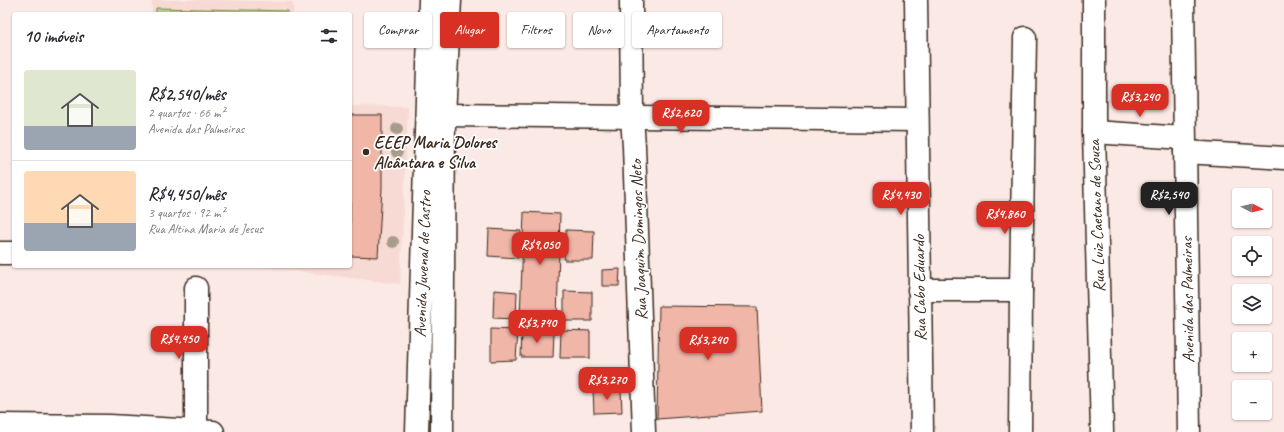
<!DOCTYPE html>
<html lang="pt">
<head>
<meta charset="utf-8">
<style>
  :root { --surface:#fff; --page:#f7f7f7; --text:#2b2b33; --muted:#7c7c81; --line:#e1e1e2; --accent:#d93025 }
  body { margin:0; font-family:Caveat,sans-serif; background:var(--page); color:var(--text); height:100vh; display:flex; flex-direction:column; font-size:15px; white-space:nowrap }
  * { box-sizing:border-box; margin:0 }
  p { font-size:13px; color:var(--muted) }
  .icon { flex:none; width:22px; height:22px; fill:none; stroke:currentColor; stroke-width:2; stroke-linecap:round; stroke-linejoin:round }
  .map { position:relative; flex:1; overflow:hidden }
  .side { position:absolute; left:12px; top:12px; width:340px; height:256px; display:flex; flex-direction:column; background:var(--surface); border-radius:4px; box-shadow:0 1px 3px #0004 }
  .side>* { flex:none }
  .top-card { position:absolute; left:364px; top:12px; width:380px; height:36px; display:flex; gap:8px }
  .needle { width:26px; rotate:97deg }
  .buttons { position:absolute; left:1232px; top:188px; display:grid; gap:8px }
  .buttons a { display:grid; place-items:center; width:40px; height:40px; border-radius:4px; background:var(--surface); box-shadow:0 1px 3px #0004; font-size:20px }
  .price { position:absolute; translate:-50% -34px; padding:0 9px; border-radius:8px; background:var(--accent); color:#fff; font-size:13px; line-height:26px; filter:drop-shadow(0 1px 2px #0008) }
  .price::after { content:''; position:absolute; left:50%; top:24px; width:12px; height:9px; margin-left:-6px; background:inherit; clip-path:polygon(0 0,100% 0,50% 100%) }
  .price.on { background:#222; color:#fff }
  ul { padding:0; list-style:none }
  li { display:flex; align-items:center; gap:12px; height:100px; padding:0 12px }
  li+li { border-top:1px solid var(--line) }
  li span { display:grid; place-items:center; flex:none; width:112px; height:80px; border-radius:4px; color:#555 }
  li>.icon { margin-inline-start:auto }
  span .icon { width:48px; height:48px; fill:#fffc; stroke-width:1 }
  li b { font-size:17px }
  h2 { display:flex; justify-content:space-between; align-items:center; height:48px; padding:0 12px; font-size:17px }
  .tag { padding:0 14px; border-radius:4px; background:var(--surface); box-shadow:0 1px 3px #0004; font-size:14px; line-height:36px }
  .tag.on { background:var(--accent); color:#fff }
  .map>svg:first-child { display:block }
  .built { fill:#f7dad3 }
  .green { fill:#b3d691; stroke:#778058 }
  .building { fill:#f0b6a8; stroke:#3b2a1e }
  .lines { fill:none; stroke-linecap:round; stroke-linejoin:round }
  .minor-casing { stroke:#3b2a1e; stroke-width:25 }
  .minor { stroke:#fff; stroke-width:22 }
  .tree { fill:#a59d8a }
  .poi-dot { fill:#3b2a1e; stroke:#fff; stroke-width:1.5 }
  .labels { text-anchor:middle; stroke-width:3.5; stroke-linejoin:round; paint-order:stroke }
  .poi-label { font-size:17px; font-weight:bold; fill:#3b2a1e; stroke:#fff; text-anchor:start }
  .street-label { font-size:17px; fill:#3b2a1e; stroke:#fff }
</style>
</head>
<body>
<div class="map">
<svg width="1284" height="432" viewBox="0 0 1284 432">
  <rect width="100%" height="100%" fill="#fae9e5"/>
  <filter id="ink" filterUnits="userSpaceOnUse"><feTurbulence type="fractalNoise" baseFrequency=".025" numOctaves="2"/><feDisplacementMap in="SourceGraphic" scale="8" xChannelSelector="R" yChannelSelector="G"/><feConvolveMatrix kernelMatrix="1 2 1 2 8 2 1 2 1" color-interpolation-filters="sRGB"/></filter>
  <g filter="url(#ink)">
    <!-- built -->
    <g class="built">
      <path d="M152,0H218L293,2V14H152Z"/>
      <path d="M350,106L408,107L400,284L256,266H350Z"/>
    </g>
    <!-- green -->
    <path class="green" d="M156,8L288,11V14H156Z"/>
    <!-- building -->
    <g class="building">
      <path d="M350,115H382V188L378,257L350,256Z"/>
      <path d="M524,212L560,214L557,319L520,318Z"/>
      <path d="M489,229L521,231L518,258L488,256Z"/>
      <path d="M566,230L594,231L593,260H564Z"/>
      <path d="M620,269L619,286H602V270Z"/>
      <path d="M494,290L517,292L516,319L493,318Z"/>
      <path d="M564,291L592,292V321H564Z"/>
      <path d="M659,306L757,307L762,411L657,419Z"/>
      <path d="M491,329L518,330L516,360L491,361Z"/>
      <path d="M561,330L590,331V358H560Z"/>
      <path d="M522,331L554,332L553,357H521Z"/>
      <path d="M593,389H621L622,412L594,413Z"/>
    </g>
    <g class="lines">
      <defs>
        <g id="minor">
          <path d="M631,0L632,117L634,146L644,432"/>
          <path d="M916,0L922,432"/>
          <path d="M1094,0V132L1102,432"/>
          <path d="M1183,0L1189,432"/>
          <path d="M444,115L917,120"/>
          <path d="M1094,132L1184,138"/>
          <path d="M1185,152L1284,158"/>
          <path d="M0,253H14"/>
          <path d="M919,290H1021"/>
          <path d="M0,425L110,426L213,432"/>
          <path d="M196,432V288"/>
          <path d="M417,432L430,0"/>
          <path d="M442,432L444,115L450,0"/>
          <path d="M1020,432L1021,290L1025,38"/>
        </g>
      </defs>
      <!-- minor casing -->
      <use href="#minor" class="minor-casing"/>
      <!-- minor -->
      <use href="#minor" class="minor"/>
    </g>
    <!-- trees -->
    <g class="tree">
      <circle cx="397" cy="129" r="6"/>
      <circle cx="397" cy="152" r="6"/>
      <circle cx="393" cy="242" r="6"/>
    </g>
  </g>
  <!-- markers -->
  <circle class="poi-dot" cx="366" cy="152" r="4"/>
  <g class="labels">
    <!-- poi labels -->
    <g class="poi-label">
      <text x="374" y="148">EEEP Maria Dolores<tspan x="374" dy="20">Alcântara e Silva</tspan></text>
    </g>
    <!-- street labels -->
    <g class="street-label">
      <text transform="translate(1096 216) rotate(-92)" y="6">Rua Luiz Caetano de Souza</text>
      <text transform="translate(638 240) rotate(-92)" y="6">Rua Joaquim Domingos Neto</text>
      <text transform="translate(422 264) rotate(-88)" y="6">Avenida Juvenal de Castro</text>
      <text transform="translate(919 288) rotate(-91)" y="6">Rua Cabo Eduardo</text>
      <text transform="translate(1187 300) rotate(-91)" y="6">Avenida das Palmeiras</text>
    </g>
  </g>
</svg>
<div class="buttons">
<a><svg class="needle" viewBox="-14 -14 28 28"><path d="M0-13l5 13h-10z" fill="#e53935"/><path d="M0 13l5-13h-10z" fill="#7c7c81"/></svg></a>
<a><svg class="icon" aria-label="locate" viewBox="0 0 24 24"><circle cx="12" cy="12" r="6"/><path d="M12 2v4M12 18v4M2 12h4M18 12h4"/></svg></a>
<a><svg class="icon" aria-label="layers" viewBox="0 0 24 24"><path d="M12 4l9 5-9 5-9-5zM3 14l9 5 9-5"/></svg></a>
<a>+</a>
<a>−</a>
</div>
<b class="price" style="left:1140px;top:118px">R$3,240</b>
<b class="price" style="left:681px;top:134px">R$2,620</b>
<b class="price" style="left:901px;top:216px">R$4,430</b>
<b class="price on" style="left:1169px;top:216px">R$2,540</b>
<b class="price" style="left:1005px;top:235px">R$4,860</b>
<b class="price" style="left:540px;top:266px">R$9,050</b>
<b class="price" style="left:537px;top:344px">R$3,740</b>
<b class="price" style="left:179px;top:360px">R$4,450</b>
<b class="price" style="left:708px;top:361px">R$3,240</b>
<b class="price" style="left:607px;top:401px">R$3,270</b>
<div class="top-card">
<a class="tag">Comprar</a>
<a class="tag on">Alugar</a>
<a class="tag">Filtros</a>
<a class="tag">Novo</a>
<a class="tag">Apartamento</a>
</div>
<section class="side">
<h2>10 imóveis<svg class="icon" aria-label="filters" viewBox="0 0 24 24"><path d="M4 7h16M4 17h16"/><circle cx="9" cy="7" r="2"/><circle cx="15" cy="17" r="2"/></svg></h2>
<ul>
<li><span style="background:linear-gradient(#dfe7d0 70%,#9aa5b1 0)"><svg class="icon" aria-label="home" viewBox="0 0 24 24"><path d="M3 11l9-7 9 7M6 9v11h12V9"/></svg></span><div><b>R$2,540/mês</b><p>2 quartos · 66 m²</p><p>Avenida das Palmeiras</p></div></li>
<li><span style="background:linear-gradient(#ffd9b3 65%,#9aa5b1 0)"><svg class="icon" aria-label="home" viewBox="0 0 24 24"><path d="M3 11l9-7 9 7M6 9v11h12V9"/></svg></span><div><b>R$4,450/mês</b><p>3 quartos · 92 m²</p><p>Rua Altina Maria de Jesus</p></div></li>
</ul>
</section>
</div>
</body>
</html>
